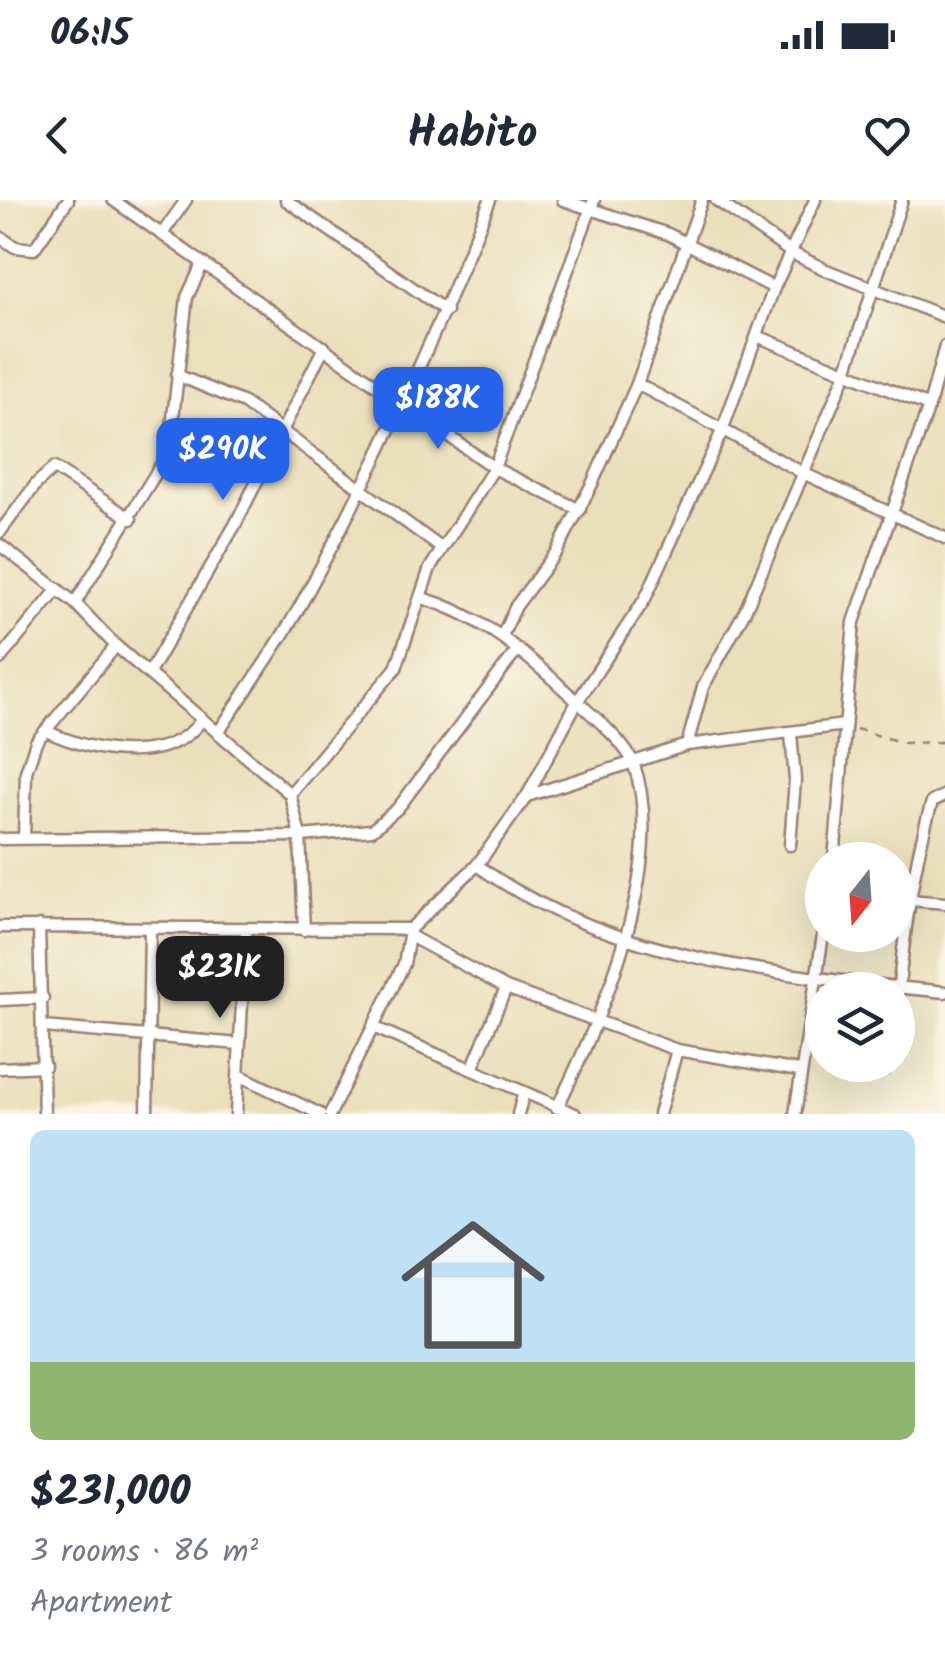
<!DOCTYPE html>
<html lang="en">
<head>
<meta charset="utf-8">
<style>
  :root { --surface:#fff; --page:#f6f6f7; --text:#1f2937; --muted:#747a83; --accent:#2563eb }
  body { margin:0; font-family:Kalam,sans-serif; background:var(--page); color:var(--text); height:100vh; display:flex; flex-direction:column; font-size:38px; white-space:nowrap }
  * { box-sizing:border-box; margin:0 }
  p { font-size:32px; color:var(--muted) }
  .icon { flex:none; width:55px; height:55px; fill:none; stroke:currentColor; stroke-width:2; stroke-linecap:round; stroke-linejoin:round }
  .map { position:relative; height:914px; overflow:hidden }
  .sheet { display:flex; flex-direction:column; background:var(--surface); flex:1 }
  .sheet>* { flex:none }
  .needle { width:65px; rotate:197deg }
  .controls { position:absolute; left:805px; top:642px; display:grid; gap:20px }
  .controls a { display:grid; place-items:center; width:110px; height:110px; border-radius:50%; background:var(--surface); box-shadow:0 10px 40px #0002; font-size:50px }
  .price { position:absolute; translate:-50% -85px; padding:0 22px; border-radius:20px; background:var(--accent); color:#fff; font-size:32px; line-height:65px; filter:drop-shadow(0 2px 5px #0008) }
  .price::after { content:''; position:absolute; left:50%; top:60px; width:30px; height:22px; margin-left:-15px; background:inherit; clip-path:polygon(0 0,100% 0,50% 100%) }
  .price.selected { background:#222; color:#fff }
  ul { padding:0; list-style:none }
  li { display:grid; align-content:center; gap:20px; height:530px; padding:0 30px }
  li span { display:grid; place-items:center; height:310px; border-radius:15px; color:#555 }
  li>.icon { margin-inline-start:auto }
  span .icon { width:180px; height:180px; fill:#fffc; stroke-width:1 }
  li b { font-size:42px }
  .status { display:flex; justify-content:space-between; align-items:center; height:70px; padding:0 50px; background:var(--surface); direction:ltr }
  .status svg { height:28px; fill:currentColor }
  header { display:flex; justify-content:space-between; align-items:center; height:130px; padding:0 30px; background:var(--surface); font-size:45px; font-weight:700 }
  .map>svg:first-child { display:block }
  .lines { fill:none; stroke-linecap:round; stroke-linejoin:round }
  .minor-casing { stroke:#9a7f73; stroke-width:15 }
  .path { stroke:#9a7f73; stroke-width:2.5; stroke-dasharray:8 8; stroke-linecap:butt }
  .minor { stroke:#fff; stroke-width:10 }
</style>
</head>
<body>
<div class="status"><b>06:15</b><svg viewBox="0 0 49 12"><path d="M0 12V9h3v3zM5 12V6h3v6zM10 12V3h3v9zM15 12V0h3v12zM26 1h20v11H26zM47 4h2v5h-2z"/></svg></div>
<header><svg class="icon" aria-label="back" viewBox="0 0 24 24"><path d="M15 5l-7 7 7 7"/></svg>Habito<svg class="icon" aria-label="heart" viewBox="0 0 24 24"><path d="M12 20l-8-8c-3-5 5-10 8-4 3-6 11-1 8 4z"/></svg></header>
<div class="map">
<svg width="945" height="914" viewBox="0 0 945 914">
  <rect width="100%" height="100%" fill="#fcf5e5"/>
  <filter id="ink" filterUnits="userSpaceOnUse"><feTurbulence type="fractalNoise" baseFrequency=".01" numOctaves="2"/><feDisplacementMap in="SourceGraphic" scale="20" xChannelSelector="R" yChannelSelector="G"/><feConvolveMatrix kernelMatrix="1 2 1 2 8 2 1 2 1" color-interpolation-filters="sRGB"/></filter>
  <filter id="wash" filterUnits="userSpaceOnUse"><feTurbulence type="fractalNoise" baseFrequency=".0048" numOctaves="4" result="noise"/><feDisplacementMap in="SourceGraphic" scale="40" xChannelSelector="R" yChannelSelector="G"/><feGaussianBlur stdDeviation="2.25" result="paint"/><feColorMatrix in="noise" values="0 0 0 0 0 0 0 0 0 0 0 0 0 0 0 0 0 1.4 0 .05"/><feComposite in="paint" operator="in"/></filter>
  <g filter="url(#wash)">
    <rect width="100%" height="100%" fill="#eadfbb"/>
  </g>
  <g filter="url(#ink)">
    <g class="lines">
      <defs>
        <g id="minor">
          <path d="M113,0L494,268L580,310"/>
          <path d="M286,0L446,111"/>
          <path d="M563,0L668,34L774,88"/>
          <path d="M716,0L792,53L826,70L945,117"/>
          <path d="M162,34L186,0"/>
          <path d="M0,37L15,47L34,49L68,0"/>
          <path d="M757,136L929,206"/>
          <path d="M177,175L244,203L441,348"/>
          <path d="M637,184L805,274L945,338"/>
          <path d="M0,332L37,283L54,268L131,319"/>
          <path d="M0,345L75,403L116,446L290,594L300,636L304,730"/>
          <path d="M422,398C475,413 515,445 556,482C576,502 625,539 634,565C668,664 601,819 557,908"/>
          <path d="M75,403L169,252L187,97L203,63"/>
          <path d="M502,436L516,406L557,351L592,284L637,184L702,0"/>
          <path d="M0,459L58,389"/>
          <path d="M149,473L235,325L324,147"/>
          <path d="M46,531C92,552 166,567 201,521"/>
          <path d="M218,533C247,488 280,444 305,397C375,268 436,136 490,0"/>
          <path d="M687,545L703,487L745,411L845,175L902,0"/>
          <path d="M290,594L396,468L430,368L494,268L594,0"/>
          <path d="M527,596L577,502L645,399L722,231L774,88L815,0"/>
          <path d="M24,638L26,572L36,542L116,446"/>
          <path d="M0,639L300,636L372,630L398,608L518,449"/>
          <path d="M790,645L795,580L791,534"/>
          <path d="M834,660L854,422L929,206L945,146"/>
          <path d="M477,665C607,761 789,776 945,792"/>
          <path d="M909,700L945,703"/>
          <path d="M39,726L44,914"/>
          <path d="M0,727L410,729L477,665L527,596L687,545L845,525"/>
          <path d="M410,736L506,788L677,850L799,871"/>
          <path d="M898,793C905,729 913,665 932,602L945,595"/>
          <path d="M0,800L43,798"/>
          <path d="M44,827L239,844"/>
          <path d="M373,827L575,914"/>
          <path d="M0,868L45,866"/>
          <path d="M472,869L506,788"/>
          <path d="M886,869V865"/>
          <path d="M239,875L320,914"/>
          <path d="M147,914L150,730"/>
          <path d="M236,914L246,730"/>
          <path d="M330,914L404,764L410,730"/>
          <path d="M518,914L524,892"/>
          <path d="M659,914L677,850"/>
          <path d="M795,914L823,735"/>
        </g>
      </defs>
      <!-- minor casing -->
      <use href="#minor" class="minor-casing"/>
      <!-- path -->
      <path class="path" d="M856,529L904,543L945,542"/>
      <!-- minor -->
      <use href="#minor" class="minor"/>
    </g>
  </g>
</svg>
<div class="controls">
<a><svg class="needle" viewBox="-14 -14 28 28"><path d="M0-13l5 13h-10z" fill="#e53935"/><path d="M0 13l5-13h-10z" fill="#747a83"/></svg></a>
<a><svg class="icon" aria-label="layers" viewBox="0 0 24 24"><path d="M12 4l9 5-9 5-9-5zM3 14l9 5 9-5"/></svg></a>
</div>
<b class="price" style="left:438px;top:252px">$188K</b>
<b class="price" style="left:223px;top:303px">$290K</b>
<b class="price selected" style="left:220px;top:821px">$231K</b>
</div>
<section class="sheet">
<ul>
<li><span style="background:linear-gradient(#bfe0f5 75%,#8fb573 0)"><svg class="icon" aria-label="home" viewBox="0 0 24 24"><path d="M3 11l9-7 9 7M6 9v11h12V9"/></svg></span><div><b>$231,000</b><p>3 rooms · 86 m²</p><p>Apartment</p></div></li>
</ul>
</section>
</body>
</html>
